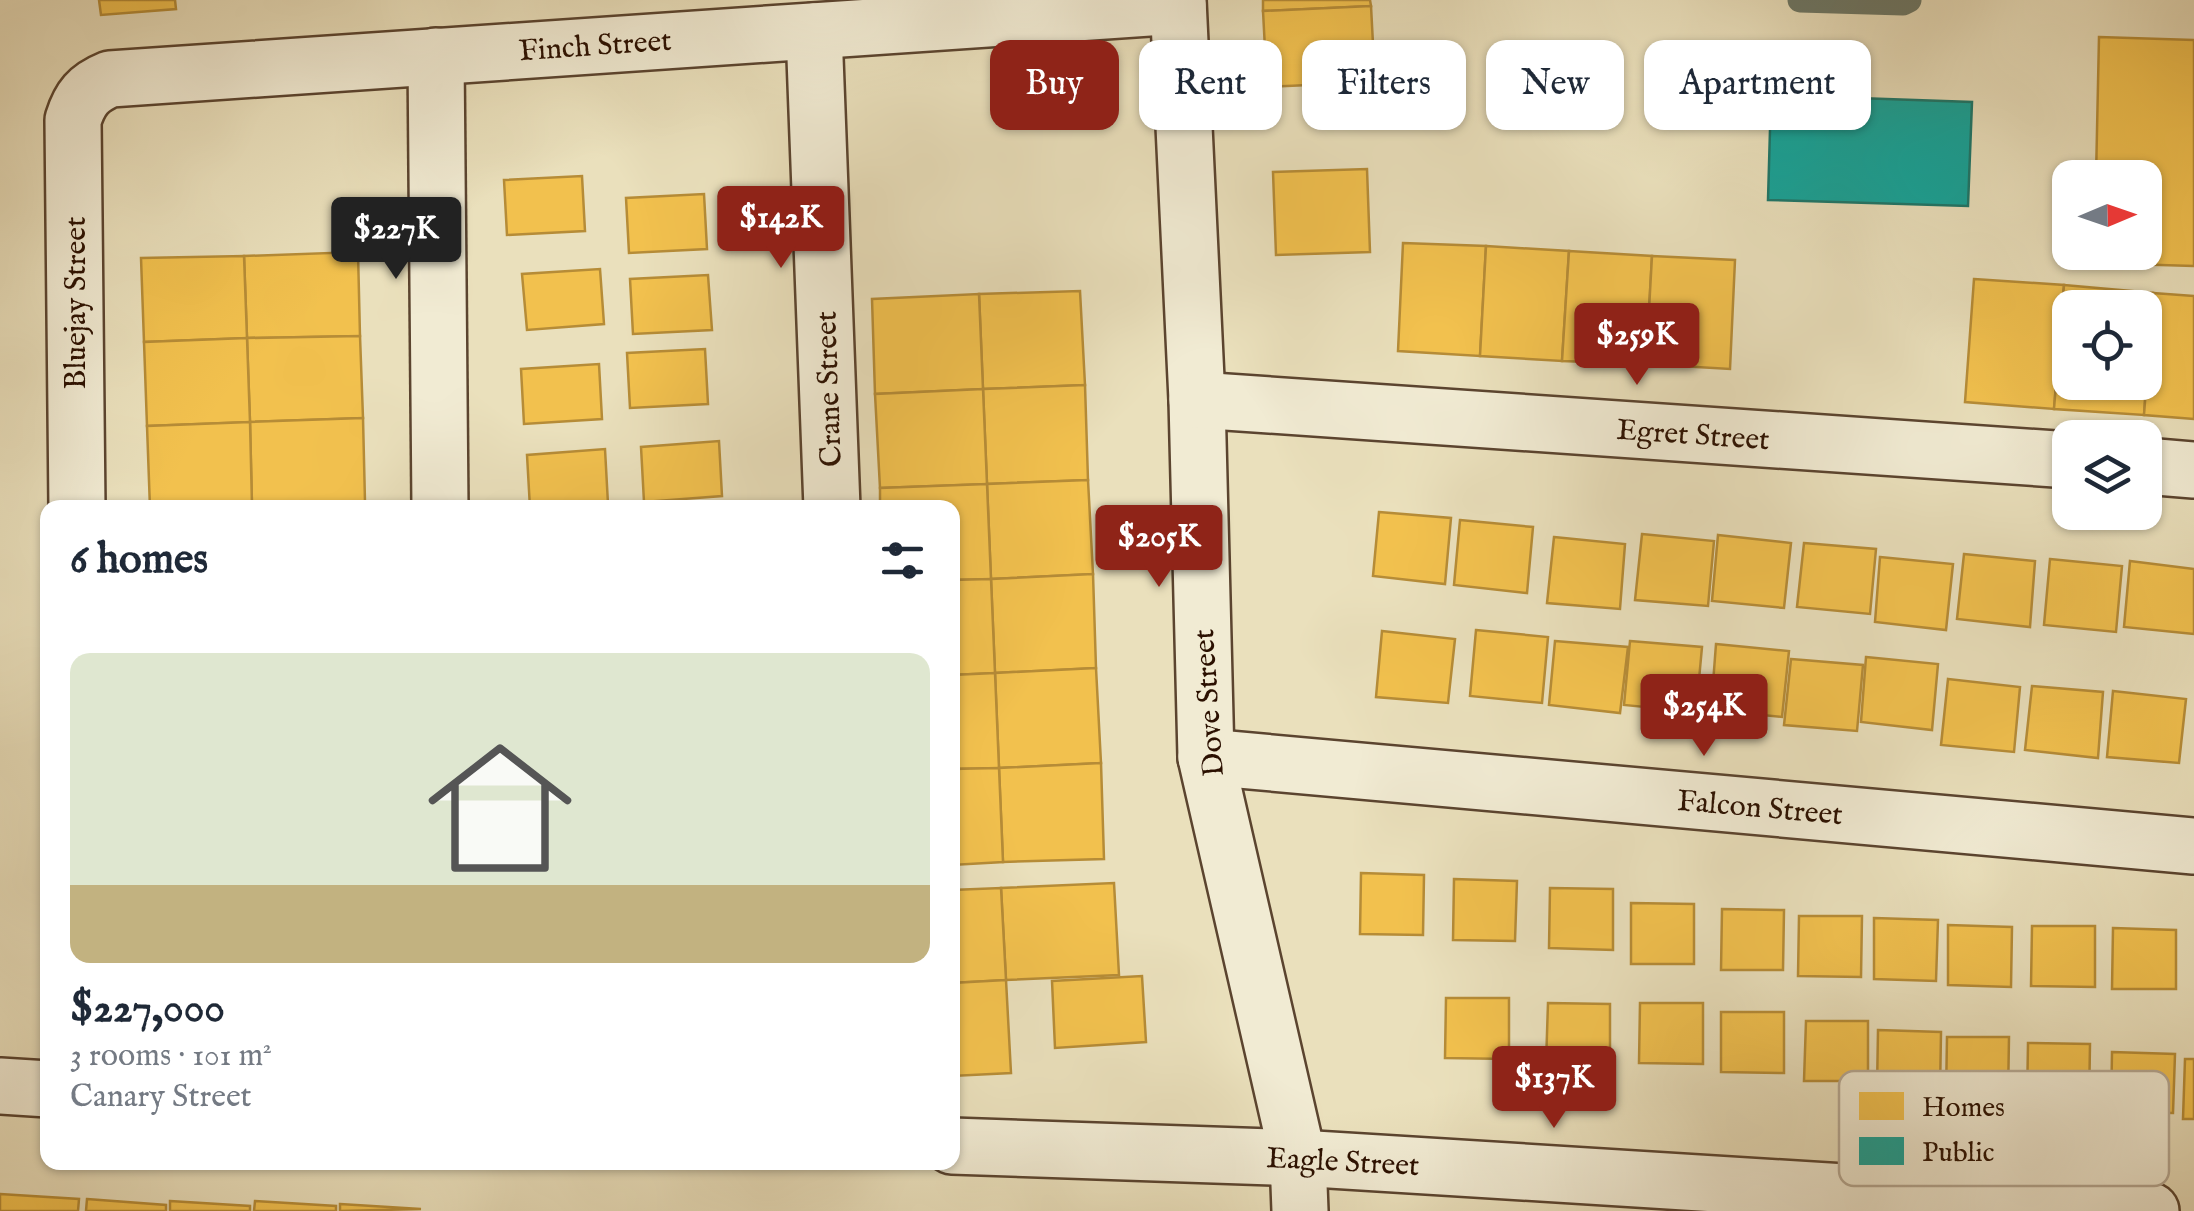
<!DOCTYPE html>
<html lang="en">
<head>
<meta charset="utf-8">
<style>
  :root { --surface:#fff; --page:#f2f2f3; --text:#1f2937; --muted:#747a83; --accent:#8f2418 }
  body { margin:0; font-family:"IM FELL English",serif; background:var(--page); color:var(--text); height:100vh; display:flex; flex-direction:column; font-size:38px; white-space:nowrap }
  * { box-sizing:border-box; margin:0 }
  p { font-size:32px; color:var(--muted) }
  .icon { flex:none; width:55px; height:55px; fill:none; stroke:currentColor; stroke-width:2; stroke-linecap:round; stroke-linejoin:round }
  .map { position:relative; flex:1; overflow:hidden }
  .details { position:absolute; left:40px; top:500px; width:920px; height:670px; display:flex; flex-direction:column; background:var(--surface); border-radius:20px; box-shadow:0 2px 8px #0004 }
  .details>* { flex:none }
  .guide { position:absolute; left:990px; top:40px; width:950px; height:90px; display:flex; gap:20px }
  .needle { width:65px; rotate:88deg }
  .controls { position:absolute; left:2052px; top:160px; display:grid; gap:20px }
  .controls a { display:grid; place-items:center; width:110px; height:110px; border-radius:20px; background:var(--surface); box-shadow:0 2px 8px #0004; font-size:50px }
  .price { position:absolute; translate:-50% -85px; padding:0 22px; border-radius:10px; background:var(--accent); color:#fff; font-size:32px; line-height:65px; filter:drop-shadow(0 2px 5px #0008) }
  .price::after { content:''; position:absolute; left:50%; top:60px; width:30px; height:22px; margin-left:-15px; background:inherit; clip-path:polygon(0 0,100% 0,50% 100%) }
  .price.current { background:#222; color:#fff }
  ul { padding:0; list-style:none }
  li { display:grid; align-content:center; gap:20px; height:530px; padding:0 30px }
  li span { display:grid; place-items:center; height:310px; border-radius:20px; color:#555 }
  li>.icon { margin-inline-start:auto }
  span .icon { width:180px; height:180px; fill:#fffc; stroke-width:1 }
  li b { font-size:42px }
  h2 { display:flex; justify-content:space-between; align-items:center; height:120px; padding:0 30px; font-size:42px }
  .chip { padding:0 35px; border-radius:20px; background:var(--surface); box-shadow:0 2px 8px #0004; font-size:35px; line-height:90px }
  .chip.current { background:var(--accent); color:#fff }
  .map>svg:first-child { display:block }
  .homes { fill:#f2c14e; stroke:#b68c37; stroke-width:2.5; fill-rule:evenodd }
  .public { fill:#17a398; stroke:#1d776a; stroke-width:2.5 }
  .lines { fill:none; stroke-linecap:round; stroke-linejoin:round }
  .stream { stroke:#6d7867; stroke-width:25 }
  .minor-casing { stroke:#5b442f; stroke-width:60 }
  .minor { stroke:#f1ebd3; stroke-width:55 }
  .labels { text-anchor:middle; stroke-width:10; stroke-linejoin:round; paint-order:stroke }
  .street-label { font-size:30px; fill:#2b1000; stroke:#f1ebd3 }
  .key { fill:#f1ebd3; stroke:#b6a994; stroke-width:2.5 }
  .key-label { font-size:28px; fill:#2b1000 }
</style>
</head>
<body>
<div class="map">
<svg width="2194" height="1211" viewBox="0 0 2194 1211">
  <rect width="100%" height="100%" fill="#eae0bc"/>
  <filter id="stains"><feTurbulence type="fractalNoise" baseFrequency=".002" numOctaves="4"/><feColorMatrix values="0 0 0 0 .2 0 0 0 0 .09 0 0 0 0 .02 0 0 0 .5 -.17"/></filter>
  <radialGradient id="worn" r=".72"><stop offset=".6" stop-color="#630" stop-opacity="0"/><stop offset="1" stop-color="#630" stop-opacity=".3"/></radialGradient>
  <!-- homes -->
  <g class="homes">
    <path d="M99,0H175L176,9L101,15Z"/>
    <path d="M1263,0H1370L1371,6L1263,11Z"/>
    <path d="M1371,6L1375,82L1267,87L1263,11Z"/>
    <path d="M2099,37L2194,40V266L2094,263V252H2145V178H2096Z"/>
    <path d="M1367,169L1370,252L1276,255L1273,172Z"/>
    <path d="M582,176L585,231L507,235L504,180Z"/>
    <path d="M704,194L707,249L629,253L626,198Z"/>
    <path d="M1403,243L1486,246L1480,356L1398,351Z"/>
    <path d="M1486,246L1569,251L1562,361L1480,356Z"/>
    <path d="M1569,251L1652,256L1646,364L1562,361Z"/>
    <path d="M358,252L360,336L247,338L244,256Z"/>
    <path d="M244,256L247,338L144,342L141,258Z"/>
    <path d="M1652,256L1735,260L1730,369L1646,364Z"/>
    <path d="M600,269L604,324L527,330L522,274Z"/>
    <path d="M708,275L712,330L633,334L630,279Z"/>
    <path d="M1974,279L2064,285L2054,409L1965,402Z"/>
    <path d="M2064,285L2153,293L2144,415L2054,409ZM2070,308H2145V382H2070Z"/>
    <path d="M1080,291L1085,385L983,389L979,294Z"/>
    <path d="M2153,293L2194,296V419L2144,415Z"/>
    <path d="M979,294L983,389L875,394L872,299Z"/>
    <path d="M360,336L363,418L250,422L247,338Z"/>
    <path d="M247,338L250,422L147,426L144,342Z"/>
    <path d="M705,349L708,404L630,408L627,353Z"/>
    <path d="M599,364L602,419L524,424L521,369Z"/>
    <path d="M1085,385L1088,480L987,484L983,389Z"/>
    <path d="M983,389L987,484L880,488L875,394Z"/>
    <path d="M363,418L365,502L252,506L250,422Z"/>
    <path d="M250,422L252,506L150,508L147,426Z"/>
    <path d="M719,441L722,496L644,502L641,447Z"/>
    <path d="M605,449L608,504L530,508L527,455Z"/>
    <path d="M1088,480L1093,574L991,579L987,484Z"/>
    <path d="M987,484L991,579L952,580V508H880V488Z"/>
    <path d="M365,502L366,508H252V506Z"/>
    <path d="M1379,512L1451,518L1445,584L1373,576Z"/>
    <path d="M1460,520L1533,527L1527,593L1454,585Z"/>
    <path d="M1642,534L1714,541L1708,606L1635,600Z"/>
    <path d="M1718,535L1791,543L1784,608L1712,601Z"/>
    <path d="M1554,537L1625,544L1620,609L1547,603Z"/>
    <path d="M1804,543L1876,549L1870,614L1797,607Z"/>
    <path d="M1964,554L2035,561L2030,627L1957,619Z"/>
    <path d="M1880,557L1953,564L1946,630L1875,622Z"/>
    <path d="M2050,559L2122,566L2116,632L2044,625Z"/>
    <path d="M2130,561L2194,569V634L2124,627Z"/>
    <path d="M1093,574L1096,668L995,673L991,579Z"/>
    <path d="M991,579L995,673L952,675V580Z"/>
    <path d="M1476,630L1548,637L1542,703L1470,696Z"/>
    <path d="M1382,631L1455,639L1448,703L1376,697Z"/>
    <path d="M1555,641L1628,647L1620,713L1549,705Z"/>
    <path d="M1630,641L1702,647L1696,712L1624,705Z"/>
    <path d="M1716,644L1789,651L1782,717L1711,710Z"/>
    <path d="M1866,657L1938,664L1932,730L1861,722Z"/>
    <path d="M1791,659L1863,665L1857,731L1784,725Z"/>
    <path d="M1096,668L1101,763L999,768L995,673Z"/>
    <path d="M995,673L999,768L952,769V675Z"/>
    <path d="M1948,679L2020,687L2014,752L1941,745Z"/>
    <path d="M2032,686L2103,692L2098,758L2025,750Z"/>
    <path d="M2113,691L2186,699L2179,763L2107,757Z"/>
    <path d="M1101,763L1104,859L1003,862L999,768Z"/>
    <path d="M999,768L1003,862L952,865V769Z"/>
    <path d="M1361,873L1424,875L1423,935L1360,934Z"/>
    <path d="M1454,879L1517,881L1515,941L1453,940Z"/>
    <path d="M1114,883L1119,975L1006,980L1001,888Z"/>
    <path d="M1001,888L1006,980L952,983V890Z"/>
    <path d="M1550,888L1613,889V950L1549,948Z"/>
    <path d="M1631,903L1694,904V964H1631Z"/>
    <path d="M1722,909L1784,910L1783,970H1721Z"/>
    <path d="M1799,916H1862L1861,977L1798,976Z"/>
    <path d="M1874,918L1938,920L1936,981L1874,979Z"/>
    <path d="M1948,925L2012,927L2011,987L1948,985Z"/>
    <path d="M2032,926H2095V987L2031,986Z"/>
    <path d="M2113,928L2176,930V989H2112Z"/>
    <path d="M1142,976L1146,1042L1055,1048L1052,981Z"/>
    <path d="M1006,980L1011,1073L952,1076V983Z"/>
    <path d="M1446,998H1509V1059L1445,1058Z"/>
    <path d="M1548,1003L1610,1004V1064H1546Z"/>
    <path d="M1640,1003H1703V1064L1639,1063Z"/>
    <path d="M1721,1012H1784V1073L1721,1072Z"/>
    <path d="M1806,1021H1868V1081H1804Z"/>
    <path d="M1878,1030L1941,1032L1940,1092L1877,1090Z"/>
    <path d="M1947,1037H2009L2008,1098L1946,1097Z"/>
    <path d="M2028,1043L2090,1044L2089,1104L2027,1103Z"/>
    <path d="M2112,1052L2175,1054L2173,1113L2111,1112Z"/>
    <path d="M2185,1059H2194V1119H2183Z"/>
    <path d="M0,1194L79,1199L78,1211H0Z"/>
    <path d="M87,1199L166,1205V1211H86Z"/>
    <path d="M170,1201L250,1206V1211H170Z"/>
    <path d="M255,1201L336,1206V1211H254Z"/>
    <path d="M340,1204L421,1209L340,1211Z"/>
  </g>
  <!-- public -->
  <path class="public" d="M1771,95L1972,102L1968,206L1768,200Z"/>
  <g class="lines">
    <!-- stream -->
    <path class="stream" d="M1800,0L1903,3L1909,0"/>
    <defs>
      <g id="minor">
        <path d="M1178,0L1197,400L1206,757L1298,1158L1300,1211"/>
        <path d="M814,31L832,508"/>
        <path d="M436,56L440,508"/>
        <path d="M1197,400L2070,460"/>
        <path d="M2145,466L2194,470"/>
        <path d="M77,508L73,120C80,98 88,88 110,79L1178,6"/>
        <path d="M1206,757L2194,846"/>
        <path d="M0,1086L48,1089"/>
        <path d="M952,1146L1298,1158L2151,1211"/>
      </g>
    </defs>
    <!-- minor casing -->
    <use href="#minor" class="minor-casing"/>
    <!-- minor -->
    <use href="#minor" class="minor"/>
  </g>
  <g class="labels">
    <!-- street labels -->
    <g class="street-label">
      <text transform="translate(595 45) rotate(-4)" y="10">Finch Street</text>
      <text transform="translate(75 303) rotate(-90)" y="10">Bluejay Street</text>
      <text transform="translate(828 389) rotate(-92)" y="10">Crane Street</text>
      <text transform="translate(1693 434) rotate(4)" y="10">Egret Street</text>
      <text transform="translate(1208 703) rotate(-94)" y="10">Dove Street</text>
      <text transform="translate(1760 807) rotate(5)" y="10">Falcon Street</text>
      <text transform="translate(1343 1161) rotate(3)" y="10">Eagle Street</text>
    </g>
  </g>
  <!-- legend -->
  <rect x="1839" y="1071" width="330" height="115" rx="15" class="key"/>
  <rect x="1859" y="1092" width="45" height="28" fill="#f2c14e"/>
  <rect x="1859" y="1137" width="45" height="28" fill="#17a398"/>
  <g class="key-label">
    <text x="1922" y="1116">Homes</text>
    <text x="1922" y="1161">Public</text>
  </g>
  <rect width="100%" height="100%" filter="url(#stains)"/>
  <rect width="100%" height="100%" fill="url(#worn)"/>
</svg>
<div class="controls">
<a><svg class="needle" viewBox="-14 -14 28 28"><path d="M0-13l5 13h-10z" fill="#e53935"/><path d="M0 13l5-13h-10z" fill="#747a83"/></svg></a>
<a><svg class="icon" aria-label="locate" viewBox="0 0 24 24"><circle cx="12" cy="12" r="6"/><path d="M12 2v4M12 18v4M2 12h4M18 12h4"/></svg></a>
<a><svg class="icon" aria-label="layers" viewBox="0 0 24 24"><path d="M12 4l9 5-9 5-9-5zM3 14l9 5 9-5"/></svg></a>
</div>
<b class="price" style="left:781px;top:271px">$142K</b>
<b class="price current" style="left:396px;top:282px">$227K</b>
<b class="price" style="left:1637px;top:388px">$259K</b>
<b class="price" style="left:1159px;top:590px">$205K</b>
<b class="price" style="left:1704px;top:759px">$254K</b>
<b class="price" style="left:1554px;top:1131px">$137K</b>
<div class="guide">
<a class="chip current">Buy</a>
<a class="chip">Rent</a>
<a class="chip">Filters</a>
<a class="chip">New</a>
<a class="chip">Apartment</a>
</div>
<section class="details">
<h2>6 homes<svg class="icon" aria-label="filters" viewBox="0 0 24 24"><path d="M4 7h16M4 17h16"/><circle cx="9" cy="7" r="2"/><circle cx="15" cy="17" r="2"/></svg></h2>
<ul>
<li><span style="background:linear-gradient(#dfe7d0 75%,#c2b280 0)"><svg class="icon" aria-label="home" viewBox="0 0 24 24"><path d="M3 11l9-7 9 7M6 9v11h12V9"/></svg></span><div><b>$227,000</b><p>3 rooms · 101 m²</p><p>Canary Street</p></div></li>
</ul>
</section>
</div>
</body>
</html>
